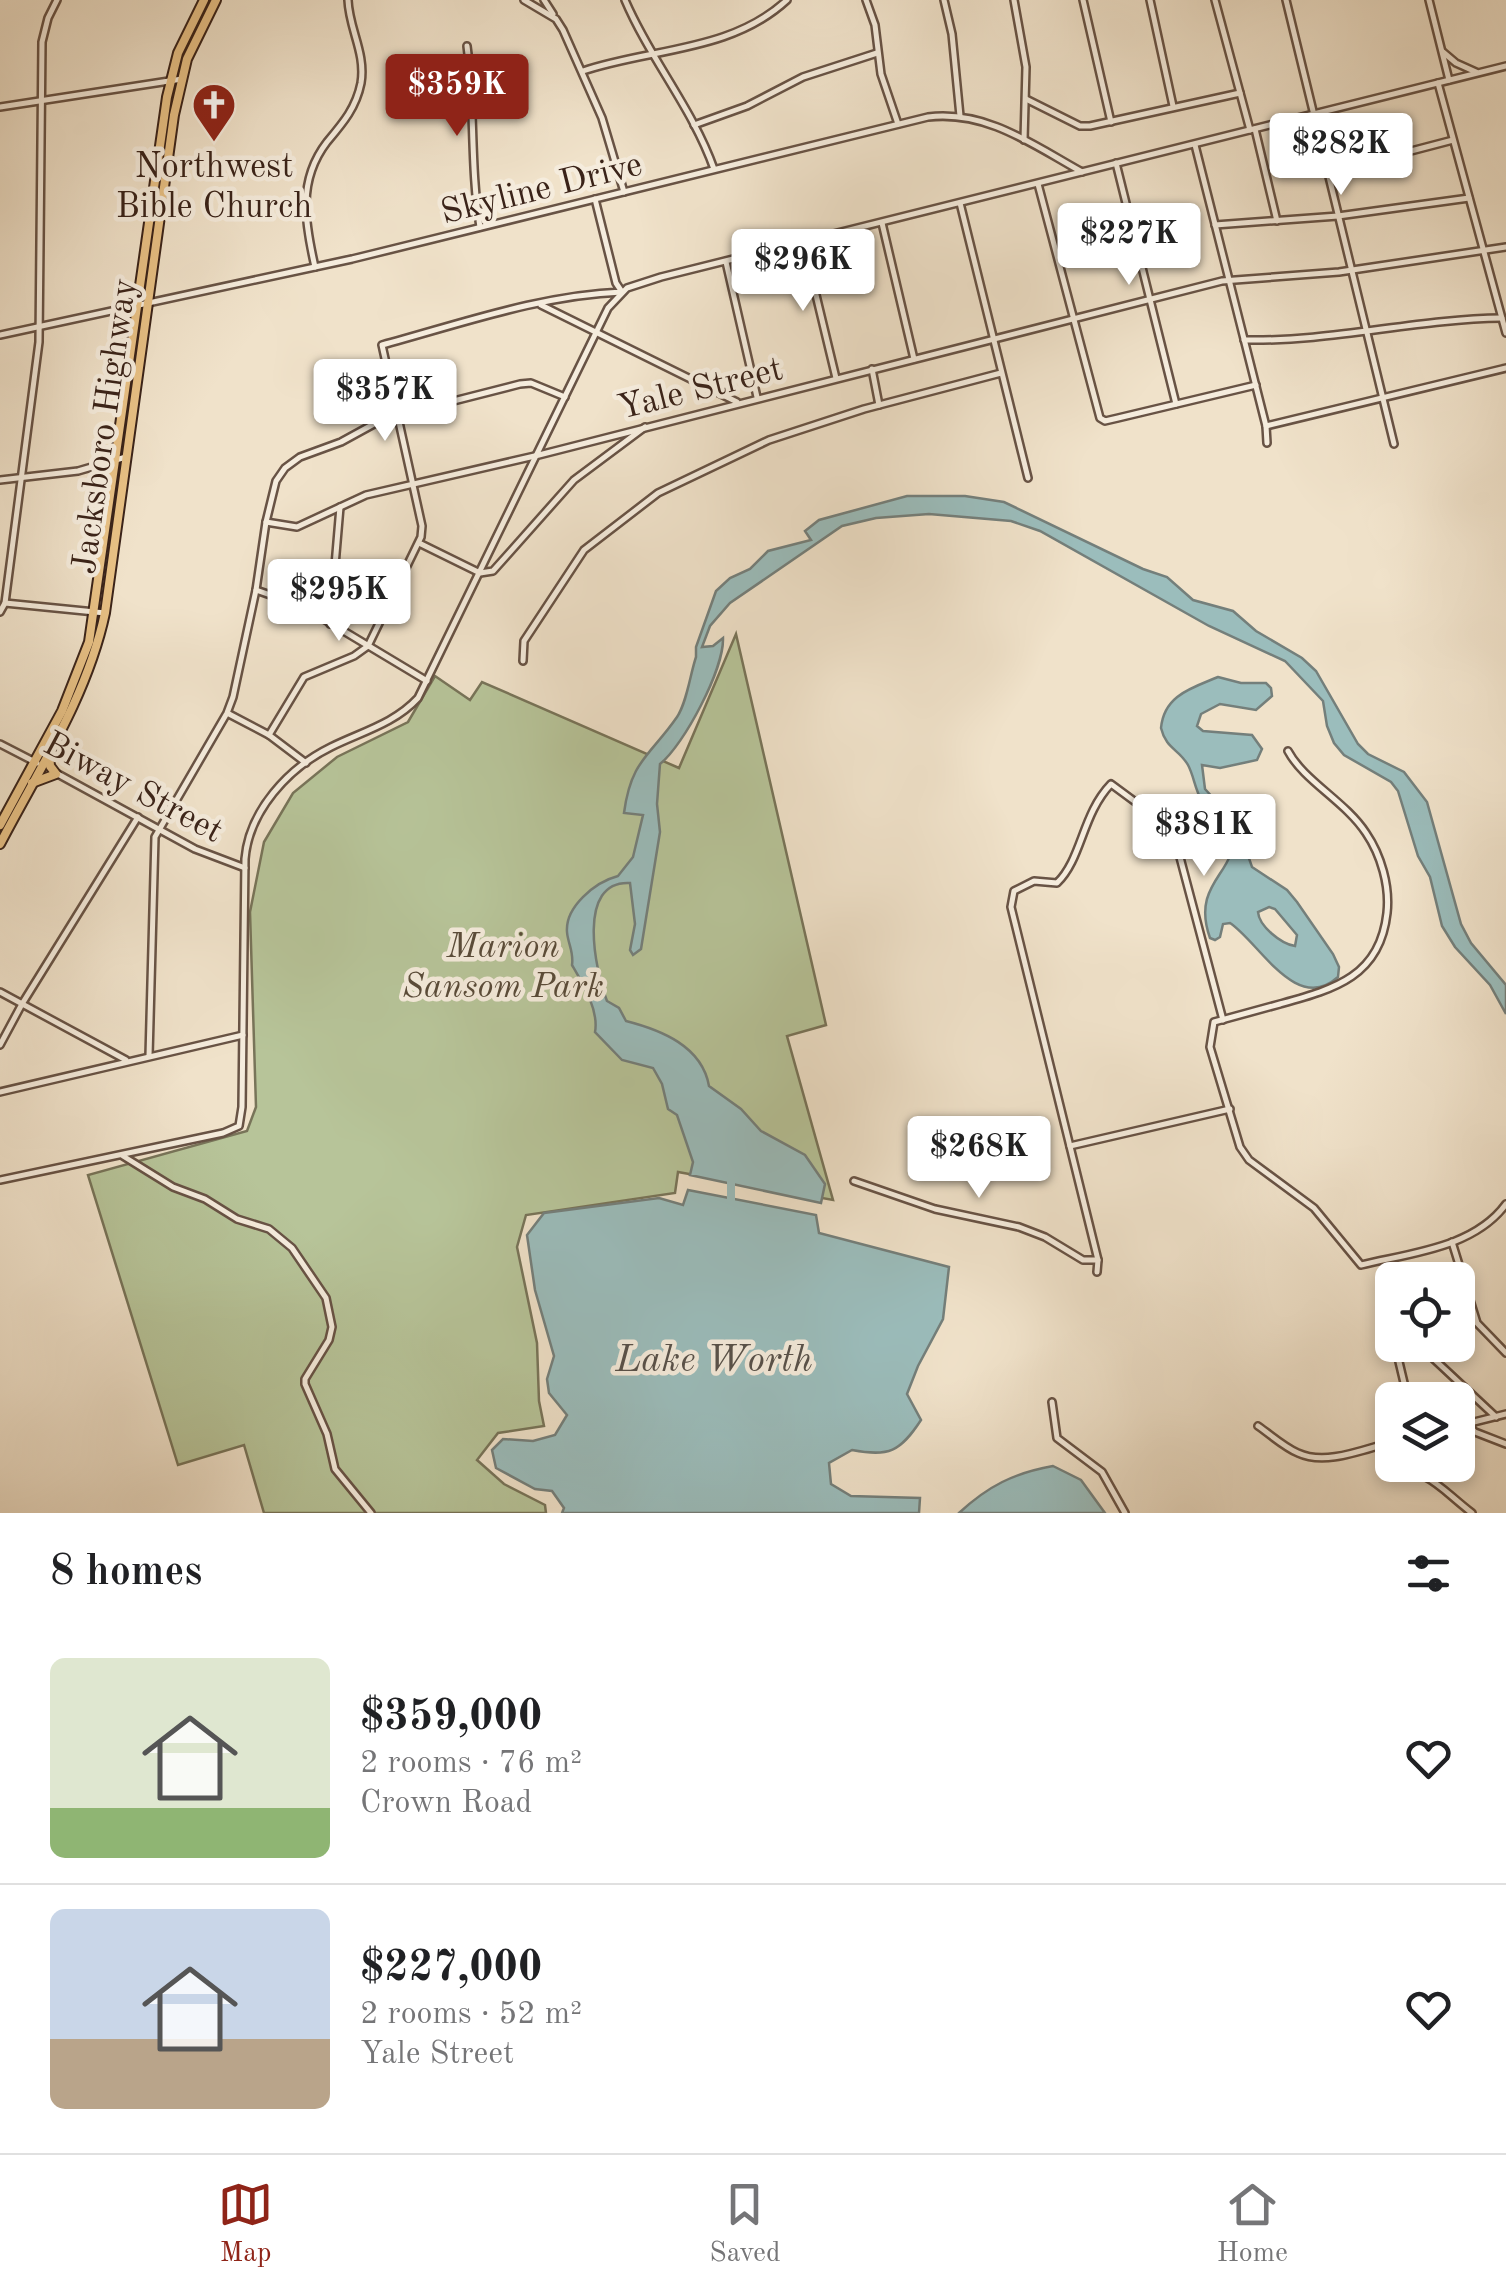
<!DOCTYPE html>
<html lang="en">
<head>
<meta charset="utf-8">
<style>
  :root { --surface:#fff; --page:#f6f6f6; --text:#202124; --muted:#757577; --line:#e0e0e0; --accent:#8f2418 }
  body { margin:0; font-family:"Old Standard TT",serif; background:var(--page); color:var(--text); height:100vh; display:flex; flex-direction:column; font-size:38px; white-space:nowrap }
  * { box-sizing:border-box; margin:0 }
  p { font-size:32px; color:var(--muted) }
  .icon { flex:none; width:55px; height:55px; fill:none; stroke:currentColor; stroke-width:2; stroke-linecap:round; stroke-linejoin:round }
  .map { position:relative; height:1513px; overflow:hidden }
  .panel { display:flex; flex-direction:column; background:var(--surface); flex:1 }
  .panel>* { flex:none }
  .tools { position:absolute; left:1375px; top:1262px; display:grid; gap:20px }
  .tools a { display:grid; place-items:center; width:100px; height:100px; border-radius:15px; background:var(--surface); box-shadow:0 5px 15px #0003; font-size:50px }
  .price { position:absolute; translate:-50% -85px; padding:0 22px; border-radius:10px; background:#fff; color:#222; font-size:32px; line-height:65px; filter:drop-shadow(0 2px 5px #0008) }
  .price::after { content:''; position:absolute; left:50%; top:60px; width:30px; height:22px; margin-left:-15px; background:inherit; clip-path:polygon(0 0,100% 0,50% 100%) }
  .price.on { background:var(--accent); color:#fff }
  ul { padding:0; list-style:none }
  li { display:flex; align-items:center; gap:30px; height:250px; padding:0 50px }
  li+li { border-top:2px solid var(--line) }
  li span { display:grid; place-items:center; flex:none; width:280px; height:200px; border-radius:15px; color:#555 }
  li>.icon { margin-inline-start:auto }
  span .icon { width:120px; height:120px; fill:#fffc; stroke-width:1 }
  li b { font-size:42px }
  h2 { display:flex; justify-content:space-between; align-items:center; height:120px; padding:0 50px; font-size:42px }
  .menu { display:flex; justify-content:space-around; align-items:center; height:140px; border-top:2px solid var(--line); background:var(--surface); font-size:28px; color:var(--muted) }
  .menu a { display:grid; justify-items:center; gap:5px }
  .menu .on { color:var(--accent) }
  .map>svg:first-child { display:block }
  .green { fill:#b7c499; stroke:#787459; stroke-width:2.5 }
  .water { fill:#9bbdbc; stroke:#747f7b; stroke-width:2.5; fill-rule:evenodd }
  .lines { fill:none; stroke-linecap:round; stroke-linejoin:round }
  .river { stroke:#9bbdbc; stroke-width:8 }
  .minor-casing { stroke:#685345; stroke-width:10 }
  .major-casing { stroke:#3a2319; stroke-width:12 }
  .minor { stroke:#f5ecdd; stroke-width:5 }
  .major { stroke:#e8c185; stroke-width:8 }
  .labels { text-anchor:middle; stroke-width:9; stroke-linejoin:round; paint-order:stroke }
  .poi-label { font-size:35px; fill:#3a2319; stroke:#f5ecdd }
  .street-label { font-size:35px; fill:#3a2319; stroke:#f5ecdd }
  .park-label { font-size:35px; font-style:italic; fill:#594b39; stroke:#f5ecdd }
  .water-label { font-size:38px; font-style:italic; fill:#57514a; stroke:#f5ecdd }
</style>
</head>
<body>
<div class="map">
<svg width="1506" height="1513" viewBox="0 0 1506 1513">
  <rect width="100%" height="100%" fill="#f0e2ca"/>
  <filter id="stains"><feTurbulence type="fractalNoise" baseFrequency=".002" numOctaves="4"/><feColorMatrix values="0 0 0 0 .2 0 0 0 0 .09 0 0 0 0 .02 0 0 0 .5 -.17"/></filter>
  <radialGradient id="worn" r=".72"><stop offset=".6" stop-color="#630" stop-opacity="0"/><stop offset="1" stop-color="#630" stop-opacity=".3"/></radialGradient>
  <!-- green -->
  <path class="green" d="M736,634L826,1025L787,1036L833,1200L678,1172L675,1193L526,1215L517,1247L537,1343L539,1401L544,1426L498,1433L477,1460L504,1484L545,1505L546,1513H264L244,1445L178,1465L88,1175L247,1131L256,1107L250,912L264,842L293,793L337,757L408,722L435,676L470,700L482,682L679,768Z"/>
  <!-- water -->
  <g class="water">
    <path d="M907,496H965L1004,502L1143,569L1167,577L1193,600L1233,611L1256,631L1302,658L1316,671L1358,744L1368,754L1404,772L1427,802L1461,924L1471,943L1506,985V1014L1490,985L1455,947L1442,926L1430,877L1418,856L1398,791L1391,782L1344,755L1334,743L1327,726L1323,701L1285,661L1209,626L1040,531L1011,521L929,514L876,518L842,526L730,603L710,626L702,647L713,646L723,638C724,669 684,745 660,764L657,804L660,832L641,949L633,955L630,950L635,924L630,883C576,880 595,970 607,1001L619,1008L626,1021C661,1030 702,1046 709,1086L741,1109L761,1131L805,1155L825,1184L821,1203L690,1175L693,1162L677,1115L668,1109L662,1084L653,1068L622,1060L595,1032C599,1010 583,984 572,965C574,952 568,944 567,932C565,907 595,882 618,876L633,857L643,815L624,813C631,760 650,756 677,717C687,702 690,675 696,657V647L716,591L730,578L750,569L768,551L811,540L805,531L819,520Z"/>
    <path d="M1218,677L1241,683H1266L1271,688L1272,696L1256,710L1220,704L1201,714L1197,726L1203,731L1252,735L1262,749L1257,760L1220,768L1202,765L1205,789L1237,824L1252,867L1287,890L1297,902L1333,954L1339,967L1338,977C1296,1015 1259,942 1230,923L1223,924L1220,937L1215,940L1210,938C1190,882 1239,872 1231,837C1227,819 1211,815 1202,801C1195,790 1194,776 1188,765C1179,749 1166,749 1161,728C1164,695 1192,688 1218,677ZM1269,907L1275,909L1297,935L1295,946C1281,944 1259,926 1258,912Z"/>
    <path d="M688,1190L816,1215L819,1233L949,1267L943,1319L918,1366L907,1394L921,1420C900,1452 889,1457 852,1450L829,1463L831,1484L851,1496L920,1498L919,1513H562L564,1508L552,1491L535,1489L496,1468L492,1450L503,1439L533,1441L555,1435L567,1415L549,1393L547,1379L554,1356L535,1290L527,1235L544,1213L659,1198L683,1205Z"/>
    <path d="M1053,1466L1081,1480L1105,1513H959C988,1486 1014,1473 1053,1466Z"/>
  </g>
  <g class="lines">
    <!-- river -->
    <path class="river" d="M731,1177V1208"/>
    <defs>
      <g id="minor">
        <path d="M524,0L556,19L563,30L602,118L624,192"/>
        <path d="M544,0L553,14"/>
        <path d="M625,0C650,59 693,109 714,169"/>
        <path d="M866,0L875,25L881,74L898,124"/>
        <path d="M944,0L952,34L960,116"/>
        <path d="M1014,0L1026,67L1024,140"/>
        <path d="M1083,0L1111,122"/>
        <path d="M1150,0L1173,106"/>
        <path d="M1215,0L1250,130"/>
        <path d="M1286,0L1394,444"/>
        <path d="M1429,0L1449,80"/>
        <path d="M467,46C475,106 470,167 480,227"/>
        <path d="M1443,52L1456,63L1476,72"/>
        <path d="M583,71C651,48 731,52 787,0"/>
        <path d="M1438,83L1506,333"/>
        <path d="M1026,99L1080,126H1090L1240,93"/>
        <path d="M0,107L182,79"/>
        <path d="M694,125L747,106L803,77L877,53"/>
        <path d="M1255,129L1277,221"/>
        <path d="M1195,145L1266,426L1267,443"/>
        <path d="M1116,163L1176,404"/>
        <path d="M1327,173L1453,140"/>
        <path d="M1038,184L1100,418L1105,421L1118,418L1256,385"/>
        <path d="M960,203L1028,478"/>
        <path d="M882,223L914,359"/>
        <path d="M1215,225L1338,216L1469,198"/>
        <path d="M803,241L836,378"/>
        <path d="M726,262L757,397"/>
        <path d="M315,267C305,223 297,181 327,142C343,123 356,108 361,83C366,53 349,29 348,0"/>
        <path d="M541,305L737,402"/>
        <path d="M0,335L352,259L928,117C987,110 1033,145 1082,172"/>
        <path d="M1244,340C1331,342 1416,319 1502,318"/>
        <path d="M872,369L879,405"/>
        <path d="M1266,426L1506,368"/>
        <path d="M0,480L78,471L126,457"/>
        <path d="M266,522L297,527L366,495L539,455L1222,281L1339,272L1506,247"/>
        <path d="M419,543L480,573L493,571L574,480L645,427"/>
        <path d="M256,590L302,606L427,681"/>
        <path d="M5,603L105,613"/>
        <path d="M0,612L5,603L39,342L42,42L48,18L57,0"/>
        <path d="M330,624L340,507"/>
        <path d="M523,661L524,641L584,550L658,493L769,440L864,409L1001,373"/>
        <path d="M229,714L269,735L306,763"/>
        <path d="M269,735L304,677L354,656L368,646L421,537L422,526L382,345C460,324 541,295 622,292L616,283L595,199"/>
        <path d="M0,744L37,763"/>
        <path d="M1288,751C1304,781 1345,801 1366,833C1381,855 1390,886 1387,913C1380,977 1334,989 1280,1004C1258,1010 1236,1016 1214,1022L1210,1047L1240,1147L1249,1160L1314,1208L1361,1265C1410,1253 1474,1248 1506,1204"/>
        <path d="M56,773L195,849L245,868"/>
        <path d="M0,992L126,1060"/>
        <path d="M0,1045L22,1004L138,817"/>
        <path d="M149,1056L155,837L227,713L233,697L256,590L266,522L276,481L285,468L300,457L341,442L383,419L520,384L531,383L565,397"/>
        <path d="M0,1092L243,1035"/>
        <path d="M1070,1146L1230,1109"/>
        <path d="M123,1156L173,1187L205,1199L237,1219L269,1229L292,1248L326,1298L332,1327L329,1340L305,1379V1384L327,1434L335,1469L371,1513"/>
        <path d="M0,1180L223,1133L239,1126L242,1107L245,859C249,811 288,768 331,747C361,732 394,724 418,698L608,308L627,288L661,277L1506,66"/>
        <path d="M854,1181L935,1209L1019,1227L1045,1237L1083,1260H1098"/>
        <path d="M1452,1242L1477,1323L1506,1353"/>
        <path d="M1097,1272L1098,1260L1011,907L1014,891L1034,881L1057,883C1082,859 1082,814 1111,784L1153,815L1177,846L1223,1020"/>
        <path d="M1392,1298L1384,1300L1392,1336"/>
        <path d="M1395,1345L1405,1387L1413,1400"/>
        <path d="M1420,1346L1496,1417"/>
        <path d="M1052,1402L1057,1438L1102,1472L1125,1513"/>
        <path d="M1467,1424L1475,1432L1506,1444"/>
        <path d="M1258,1426C1271,1435 1284,1447 1298,1453C1326,1466 1364,1449 1392,1442"/>
        <path d="M1458,1426L1506,1414"/>
        <path d="M1379,1445L1385,1467C1432,1471 1437,1486 1472,1513"/>
      </g>
      <g id="major">
        <path d="M32,783L56,774L50,766L49,752"/>
        <path d="M0,825L62,711L89,642L167,97L178,53L204,0"/>
        <path d="M0,844C39,769 87,697 105,613L174,115L187,59L216,0"/>
      </g>
    </defs>
    <!-- minor casing -->
    <use href="#minor" class="minor-casing"/>
    <!-- major casing -->
    <use href="#major" class="major-casing"/>
    <!-- minor -->
    <use href="#minor" class="minor"/>
    <!-- major -->
    <use href="#major" class="major"/>
  </g>
  <!-- icons -->
  <defs>
    <symbol id="church-pin" viewBox="-11 -11 22 30"><path d="M0 17L-7.5 6A9.5 9.5 0 1 1 7.5 6Z" fill="#8f2418" stroke="#f5ecdd"/><path d="M-1.2-6h2.4v3.5h3.3v2.4h-3.3V6h-2.4V-.1h-3.3v-2.4h3.3Z" fill="#fff"/></symbol>
  </defs>
  <g fill-rule="evenodd">
    <use href="#church-pin" x="189" y="80" width="50" height="68"/>
  </g>
  <g class="labels">
    <!-- poi labels -->
    <g class="poi-label">
      <text x="214" y="177">Northwest<tspan x="214" dy="40">Bible Church</tspan></text>
    </g>
    <!-- street labels -->
    <g class="street-label">
      <text transform="translate(541 187) rotate(-14)" y="12">Skyline Drive</text>
      <text transform="translate(700 387) rotate(-14)" y="12">Yale Street</text>
      <text transform="translate(103 426) rotate(-82)" y="12">Jacksboro Highway</text>
      <text transform="translate(134 786) rotate(28)" y="12">Biway Street</text>
    </g>
    <!-- park labels -->
    <g class="park-label">
      <text x="503" y="957">Marion<tspan x="503" dy="40">Sansom Park</tspan></text>
    </g>
    <!-- water labels -->
    <g class="water-label">
      <text x="714" y="1371">Lake Worth</text>
    </g>
  </g>
  <rect width="100%" height="100%" filter="url(#stains)"/>
  <rect width="100%" height="100%" fill="url(#worn)"/>
</svg>
<div class="tools">
<a><svg class="icon" aria-label="locate" viewBox="0 0 24 24"><circle cx="12" cy="12" r="6"/><path d="M12 2v4M12 18v4M2 12h4M18 12h4"/></svg></a>
<a><svg class="icon" aria-label="layers" viewBox="0 0 24 24"><path d="M12 4l9 5-9 5-9-5zM3 14l9 5 9-5"/></svg></a>
</div>
<b class="price on" style="left:457px;top:139px">$359K</b>
<b class="price" style="left:1341px;top:198px">$282K</b>
<b class="price" style="left:1129px;top:288px">$227K</b>
<b class="price" style="left:803px;top:314px">$296K</b>
<b class="price" style="left:385px;top:444px">$357K</b>
<b class="price" style="left:339px;top:644px">$295K</b>
<b class="price" style="left:1204px;top:879px">$381K</b>
<b class="price" style="left:979px;top:1201px">$268K</b>
</div>
<section class="panel">
<h2>8 homes<svg class="icon" aria-label="filters" viewBox="0 0 24 24"><path d="M4 7h16M4 17h16"/><circle cx="9" cy="7" r="2"/><circle cx="15" cy="17" r="2"/></svg></h2>
<ul>
<li><span style="background:linear-gradient(#dfe7d0 75%,#8fb573 0)"><svg class="icon" aria-label="home" viewBox="0 0 24 24"><path d="M3 11l9-7 9 7M6 9v11h12V9"/></svg></span><div><b>$359,000</b><p>2 rooms · 76 m²</p><p>Crown Road</p></div><svg class="icon" aria-label="heart" viewBox="0 0 24 24"><path d="M12 20l-8-8c-3-5 5-10 8-4 3-6 11-1 8 4z"/></svg></li>
<li><span style="background:linear-gradient(#c9d6e8 65%,#b9a48a 0)"><svg class="icon" aria-label="home" viewBox="0 0 24 24"><path d="M3 11l9-7 9 7M6 9v11h12V9"/></svg></span><div><b>$227,000</b><p>2 rooms · 52 m²</p><p>Yale Street</p></div><svg class="icon" aria-label="heart" viewBox="0 0 24 24"><path d="M12 20l-8-8c-3-5 5-10 8-4 3-6 11-1 8 4z"/></svg></li>
</ul>
</section>
<nav class="menu">
<a class="on"><svg class="icon" aria-label="map" viewBox="0 0 24 24"><path d="M3 6l6-2 6 2 6-2v14l-6 2-6-2-6 2zM9 4v14M15 6v14"/></svg>Map</a>
<a><svg class="icon" aria-label="saved" viewBox="0 0 24 24"><path d="M7 4h10v16l-5-4-5 4z"/></svg>Saved</a>
<a><svg class="icon" aria-label="home" viewBox="0 0 24 24"><path d="M3 11l9-7 9 7M6 9v11h12V9"/></svg>Home</a>
</nav>
</body>
</html>
